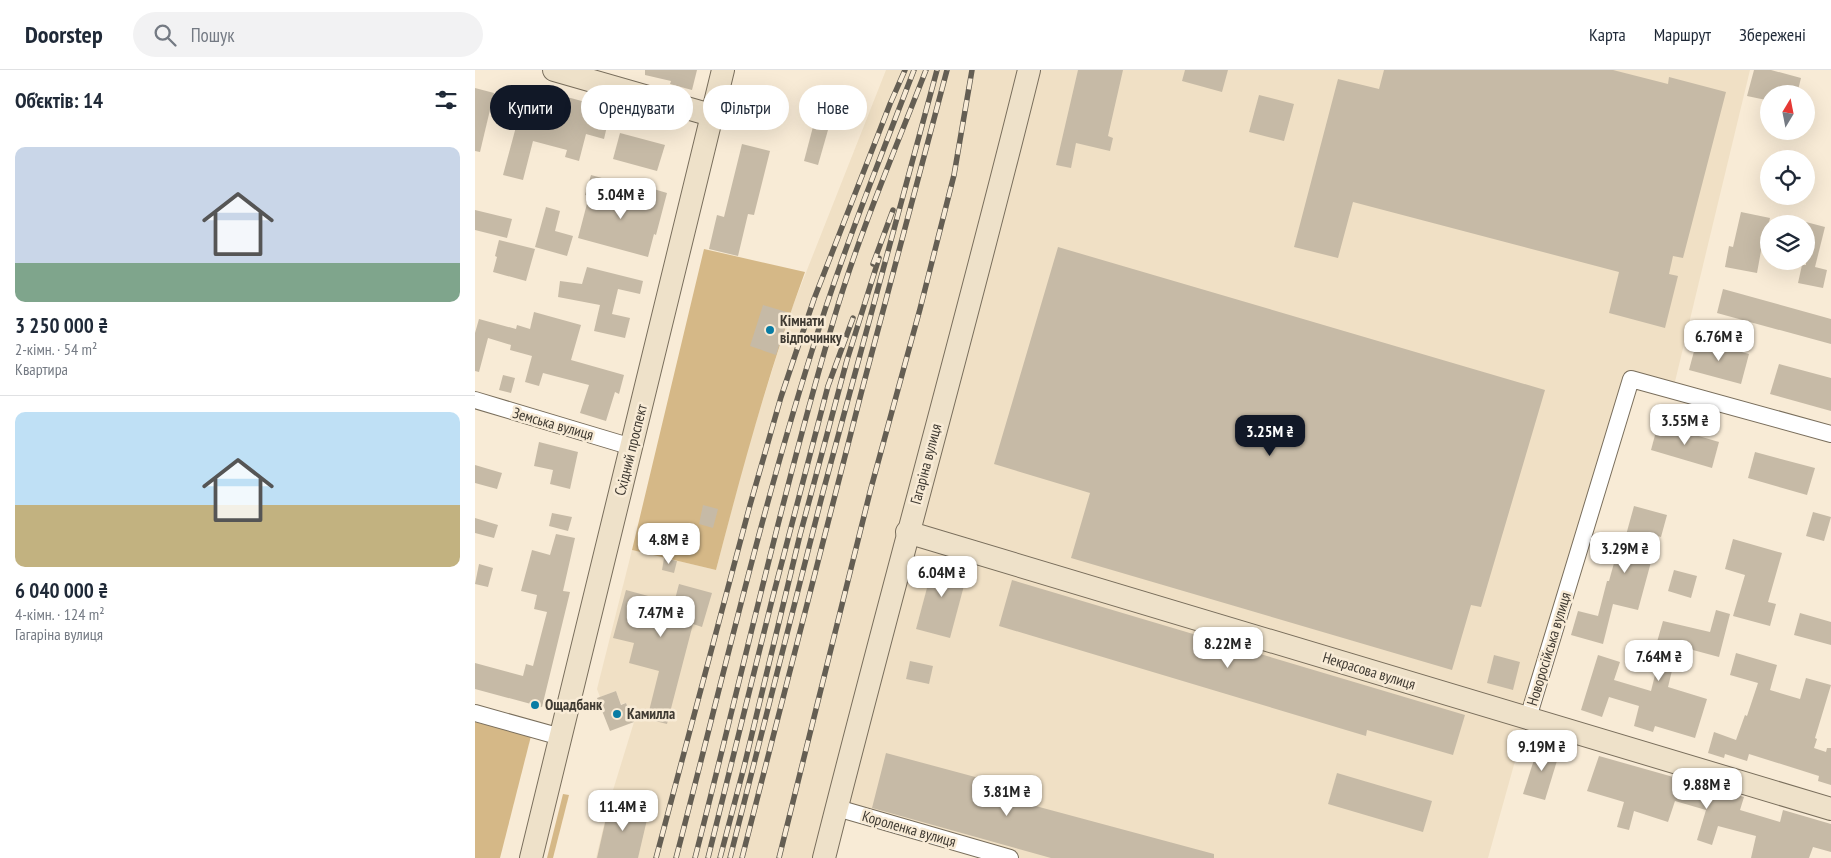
<!DOCTYPE html>
<html lang="uk">
<head>
<meta charset="utf-8">
<style>
  :root { --surface:#fff; --page:#f2f2f3; --text:#1f2937; --muted:#747a83; --line:#e0e1e3; --accent:#111827 }
  body { margin:0; font-family:"PT Sans Narrow",sans-serif; background:var(--page); color:var(--text); height:100vh; display:flex; flex-direction:column; font-size:19px; white-space:nowrap }
  * { box-sizing:border-box; margin:0 }
  p { font-size:16px; color:var(--muted) }
  .icon { flex:none; width:28px; height:28px; fill:none; stroke:currentColor; stroke-width:2; stroke-linecap:round; stroke-linejoin:round }
  .map { position:relative; flex:1; overflow:hidden }
  .details { display:flex; flex-direction:column; background:var(--surface); width:475px }
  .details>* { flex:none }
  .banner { position:absolute; left:15px; top:15px; width:475px; height:45px; display:flex; gap:10px }
  .needle { width:32px; rotate:10deg }
  .controls { position:absolute; left:1285px; top:15px; display:grid; gap:10px }
  .controls a { display:grid; place-items:center; width:55px; height:55px; border-radius:50%; background:var(--surface); box-shadow:0 5px 20px #0002; font-size:25px }
  .price { position:absolute; translate:-50% -42px; padding:0 11px; border-radius:10px; background:#fff; color:#222; font-size:16px; line-height:32px; filter:drop-shadow(0 1px 2px #0008) }
  .price::after { content:''; position:absolute; left:50%; top:30px; width:15px; height:11px; margin-left:-8px; background:inherit; clip-path:polygon(0 0,100% 0,50% 100%) }
  .price.active { background:var(--accent); color:#fff }
  ul { padding:0; list-style:none }
  li { display:grid; align-content:center; gap:10px; height:265px; padding:0 15px }
  li+li { border-top:1px solid var(--line) }
  li span { display:grid; place-items:center; height:155px; border-radius:10px; color:#555 }
  li>.icon { margin-inline-start:auto }
  span .icon { width:90px; height:90px; fill:#fffc; stroke-width:1 }
  li b { font-size:21px }
  h2 { display:flex; justify-content:space-between; align-items:center; height:60px; padding:0 15px; font-size:21px }
  .pill { padding:0 18px; border-radius:22px; background:var(--surface); box-shadow:0 5px 20px #0002; font-size:18px; line-height:45px }
  .pill.active { background:var(--accent); color:#fff }
  header { display:flex; align-items:center; gap:30px; box-sizing:border-box; height:70px; padding:0 25px; background:var(--surface); border-bottom:1px solid var(--line) }
  header strong { font-size:24px }
  nav { display:flex; gap:28px; margin-inline-start:auto; font-size:18px }
  .search { width:350px; height:45px; background:var(--page); display:flex; align-items:center; gap:12px; box-sizing:border-box; padding:0 18px; border-radius:28px; color:var(--muted); font-size:19px }
  main { display:flex; flex:1; min-height:0 }
  .map>svg:first-child { display:block }
  .built { fill:#f0e0c5 }
  .green { fill:#d5b887 }
  .building { fill:#c6baa6 }
  .lines { fill:none; stroke-linecap:round; stroke-linejoin:round }
  .street-casing { stroke:#796e5c; stroke-width:18 }
  .secondary-casing { stroke:#796e5c; stroke-width:24 }
  .street { stroke:#fff; stroke-width:16 }
  .secondary { stroke:#eee1c9; stroke-width:22 }
  .rail-casing { stroke:#645e53; stroke-width:5.5 }
  .rail { stroke:#f8ebd6; stroke-width:4; stroke-dasharray:11; stroke-linecap:butt }
  .poi-dot { fill:#087ca4; stroke:#f8ebd6; stroke-width:2 }
  .labels { text-anchor:middle; stroke-width:5; stroke-linejoin:round; paint-order:stroke }
  .poi-label { font-size:15px; font-weight:bold; fill:#3f3a32; stroke:#f8ebd6; text-anchor:start }
  .street-label { font-size:15px; fill:#3f3a32; stroke:#f8ebd6 }
</style>
</head>
<body>
<header>
<strong>Doorstep</strong>
<div class="search"><svg class="icon" aria-label="search" viewBox="0 0 24 24"><circle cx="10" cy="10" r="6"/><path d="M15 15l6 6"/></svg>Пошук</div>
<nav><a>Карта</a><a>Маршрут</a><a>Збережені</a></nav>
</header>
<main>
<section class="details">
<h2>Об’єктів: 14<svg class="icon" aria-label="filters" viewBox="0 0 24 24"><path d="M4 7h16M4 17h16"/><circle cx="9" cy="7" r="2"/><circle cx="15" cy="17" r="2"/></svg></h2>
<ul>
<li><span style="background:linear-gradient(#c9d6e8 75%,#7fa58c 0)"><svg class="icon" aria-label="home" viewBox="0 0 24 24"><path d="M3 11l9-7 9 7M6 9v11h12V9"/></svg></span><div><b>3 250 000 ₴</b><p>2-кімн. · 54 m²</p><p>Квартира</p></div></li>
<li><span style="background:linear-gradient(#bfe0f5 60%,#c2b280 0)"><svg class="icon" aria-label="home" viewBox="0 0 24 24"><path d="M3 11l9-7 9 7M6 9v11h12V9"/></svg></span><div><b>6 040 000 ₴</b><p>4-кімн. · 124 m²</p><p>Гагаріна вулиця</p></div></li>
</ul>
</section>
<div class="map">
<svg width="1356" height="788" viewBox="0 0 1356 788">
  <rect width="100%" height="100%" fill="#f8ebd6"/>
  <!-- built -->
  <g class="built">
    <path d="M411,0H546L341,788H121L135,730L159,652L151,633L146,634L141,621L125,627L122,619L157,480L241,500L271,384L315,243Z"/>
    <path d="M564,0H1275L1198,320L1156,308L1052,648L1013,788H537L371,741Z"/>
  </g>
  <!-- green -->
  <g class="green">
    <path d="M229,179L330,202C294,300 267,400 241,500L157,480Z"/>
    <path d="M0,652L56,666L25,788H0Z"/>
    <path d="M88,724L94,725L78,788H72Z"/>
  </g>
  <!-- building -->
  <g class="building">
    <path d="M170,0H222L217,20L195,14L196,11L170,5Z"/>
    <path d="M603,0H648L633,66L638,68L635,81L601,73L596,98L581,95Z"/>
    <path d="M710,0H753L747,22L707,11Z"/>
    <path d="M909,0H1138L1193,14L1194,7L1251,22L1208,188L1198,186L1194,204L1203,206L1190,258L1134,243L1144,202L878,132L863,188L819,177L863,9L904,19Z"/>
    <path d="M1279,0H1296L1326,8L1322,24H1292L1291,30L1272,26Z"/>
    <path d="M48,15L136,39L129,69L111,64L104,91L90,87L92,80L58,71L48,110L28,105L42,53L38,52Z"/>
    <path d="M0,18L19,23L5,82L0,81Z"/>
    <path d="M784,25L819,34L809,71L774,62Z"/>
    <path d="M340,49L355,53L343,95L329,91Z"/>
    <path d="M145,63L190,75L182,101L138,89Z"/>
    <path d="M267,74L295,81L279,145L273,144L263,186L234,179L242,145L249,147Z"/>
    <path d="M116,105L134,110L129,129L166,139L172,117L192,123L181,165L179,164L173,187L103,168L114,126L110,125Z"/>
    <path d="M71,137L85,141L80,161L98,166L92,186L60,177Z"/>
    <path d="M0,140L37,149L32,168L0,160Z"/>
    <path d="M1266,142L1295,148L1290,170H1288L1282,203L1250,197L1254,176L1258,177Z"/>
    <path d="M1331,152L1350,157L1340,197L1352,200L1348,218L1323,213L1327,195H1331Z"/>
    <path d="M24,170L60,179L51,211L18,202L22,187L20,186Z"/>
    <path d="M583,177L1070,320L1006,537L996,535L977,600L596,488L615,423L519,394Z"/>
    <path d="M112,197L168,211L165,224L143,219L137,244L155,248L150,268L119,261L125,235L83,227L85,211L107,214Z"/>
    <path d="M1248,219L1356,249V274L1242,243Z"/>
    <path d="M288,235L315,243L301,285L275,276Z"/>
    <path d="M59,242L106,255L96,290L149,305L144,324L140,322L131,351L105,343L114,315L68,303L64,316L50,312L57,286L35,280L36,275L13,268L4,302L0,301V263L4,249L41,259L42,255L55,259Z"/>
    <path d="M1222,270L1274,284L1266,314L1214,300Z"/>
    <path d="M1304,294L1356,308V341L1295,324Z"/>
    <path d="M28,305L40,308L36,323L24,320Z"/>
    <path d="M1183,354L1244,372L1237,398L1176,380Z"/>
    <path d="M64,372L103,382L95,419L75,414L78,400L59,396Z"/>
    <path d="M1280,382L1340,398L1332,425L1273,408Z"/>
    <path d="M0,395L27,403L22,419L0,413Z"/>
    <path d="M228,435L243,439L238,458L224,454Z"/>
    <path d="M1159,436L1192,445L1186,467L1183,466L1163,540L1138,534L1128,574L1096,565L1103,541L1123,546L1132,511H1134L1144,475L1148,476Z"/>
    <path d="M1338,442L1356,447L1349,471L1331,466Z"/>
    <path d="M77,443L97,447L93,461L74,456Z"/>
    <path d="M0,448L23,455L19,468L0,463Z"/>
    <path d="M81,464L100,468L88,521L95,522L67,637L0,619V593L48,606L51,594L58,596L72,542L59,539L62,525L46,521L57,480L75,485Z"/>
    <path d="M1258,469L1307,483L1293,532L1301,534L1295,556L1258,546L1270,505L1250,499Z"/>
    <path d="M189,488L202,491L199,503L187,500Z"/>
    <path d="M460,488L494,497L475,568L441,559Z"/>
    <path d="M4,494L18,498L13,517L0,514Z"/>
    <path d="M1199,500L1222,506L1216,528L1193,521Z"/>
    <path d="M537,510L990,645L978,685L892,660L891,666L524,556Z"/>
    <path d="M204,514L237,523L227,557L218,554L192,654L172,649L184,601L154,593L159,573L138,568L151,520L199,533Z"/>
    <path d="M1241,540L1255,544L1244,587L1203,576L1193,617L1232,629L1220,668L1180,656L1178,662L1159,656L1164,636L1134,627L1127,647L1106,640L1123,585L1145,592L1139,610L1176,621L1188,573L1182,572L1188,551L1235,562Z"/>
    <path d="M1325,543L1356,552V575L1319,565Z"/>
    <path d="M1261,583L1302,595L1295,620L1325,629L1331,608L1356,615L1340,668L1342,669L1339,678L1351,682L1352,678H1356V715L1343,711L1344,706L1274,684L1272,691L1250,684L1249,688L1233,683L1239,662L1261,670L1270,645L1272,646L1283,613L1255,605Z"/>
    <path d="M1019,585L1045,592L1038,620L1012,613Z"/>
    <path d="M435,591L458,596L454,614L431,609Z"/>
    <path d="M141,621L146,635L151,633L159,652L135,661L122,628Z"/>
    <path d="M1064,674L1085,681L1070,730L1048,724Z"/>
    <path d="M411,683L504,708L501,720L739,784V788H576L397,738Z"/>
    <path d="M1124,686L1269,727L1265,740L1305,752L1308,740L1356,754V782L1338,777L1334,788H1276L1281,766L1243,756L1237,775L1222,770L1231,740L1200,731L1193,752L1159,741L1154,760L1142,757L1149,732L1112,721Z"/>
    <path d="M862,703L957,731L948,762L853,734Z"/>
    <path d="M135,731L174,741L163,788H122Z"/>
  </g>
  <g class="lines">
    <defs>
      <g id="street">
        <path d="M0,330L157,377"/>
        <path d="M0,643L86,667"/>
        <path d="M1053,648L1156,309L1356,364"/>
        <path d="M362,738L535,788"/>
      </g>
      <g id="secondary">
        <path d="M79,0L236,45"/>
        <path d="M432,462L1356,739"/>
        <path d="M56,788L248,0"/>
        <path d="M349,788C415,525 489,263 554,0"/>
      </g>
    </defs>
    <!-- street casing -->
    <use href="#street" class="street-casing"/>
    <!-- secondary casing -->
    <use href="#secondary" class="secondary-casing"/>
    <!-- street -->
    <use href="#street" class="street"/>
    <!-- secondary -->
    <use href="#secondary" class="secondary"/>
    <defs>
      <g id="rail">
        <path d="M398,194L418,140"/>
        <path d="M181,788L275,435L306,327L339,229L415,34L430,0"/>
        <path d="M201,788C245,620 284,450 336,284C365,188 403,94 439,0"/>
        <path d="M220,788C266,609 306,429 358,252C383,166 419,83 451,0"/>
        <path d="M233,788L297,530L353,316L378,248"/>
        <path d="M245,788L269,697L325,465L372,290L404,188"/>
        <path d="M255,788L348,422L462,0"/>
        <path d="M267,788L387,320L472,0"/>
        <path d="M304,788L396,418L445,239L479,105L497,0"/>
      </g>
    </defs>
    <!-- rail casing -->
    <use href="#rail" class="rail-casing"/>
    <!-- rail -->
    <use href="#rail" class="rail"/>
  </g>
  <!-- markers -->
  <g class="poi-dot">
    <circle cx="295" cy="260" r="5"/>
    <circle cx="60" cy="635" r="5"/>
    <circle cx="142" cy="644" r="5"/>
  </g>
  <g class="labels">
    <!-- poi labels -->
    <g class="poi-label">
      <text x="305" y="256">Кімнати<tspan x="305" dy="17">відпочинку</tspan></text>
      <text x="70" y="640">Ощадбанк</text>
      <text x="152" y="649">Камилла</text>
    </g>
    <!-- street labels -->
    <g class="street-label">
      <text transform="translate(78 354) rotate(16)" y="5">Земська вулиця</text>
      <text transform="translate(156 380) rotate(-76)" y="5">Східний проспект</text>
      <text transform="translate(451 394) rotate(-75)" y="5">Гагаріна вулиця</text>
      <text transform="translate(1074 579) rotate(-73)" y="5">Новоросійська вулиця</text>
      <text transform="translate(894 601) rotate(17)" y="5">Некрасова вулиця</text>
      <text transform="translate(434 759) rotate(16)" y="5">Короленка вулиця</text>
    </g>
  </g>
</svg>
<div class="controls">
<a><svg class="needle" viewBox="-14 -14 28 28"><path d="M0-13l5 13h-10z" fill="#e53935"/><path d="M0 13l5-13h-10z" fill="#747a83"/></svg></a>
<a><svg class="icon" aria-label="locate" viewBox="0 0 24 24"><circle cx="12" cy="12" r="6"/><path d="M12 2v4M12 18v4M2 12h4M18 12h4"/></svg></a>
<a><svg class="icon" aria-label="layers" viewBox="0 0 24 24"><path d="M12 4l9 5-9 5-9-5zM3 14l9 5 9-5"/></svg></a>
</div>
<b class="price" style="left:146px;top:150px">5.04M ₴</b>
<b class="price" style="left:1244px;top:292px">6.76M ₴</b>
<b class="price" style="left:1210px;top:376px">3.55M ₴</b>
<b class="price active" style="left:795px;top:387px">3.25M ₴</b>
<b class="price" style="left:194px;top:495px">4.8M ₴</b>
<b class="price" style="left:1150px;top:504px">3.29M ₴</b>
<b class="price" style="left:467px;top:528px">6.04M ₴</b>
<b class="price" style="left:186px;top:568px">7.47M ₴</b>
<b class="price" style="left:753px;top:599px">8.22M ₴</b>
<b class="price" style="left:1184px;top:612px">7.64M ₴</b>
<b class="price" style="left:1067px;top:702px">9.19M ₴</b>
<b class="price" style="left:1232px;top:740px">9.88M ₴</b>
<b class="price" style="left:532px;top:747px">3.81M ₴</b>
<b class="price" style="left:148px;top:762px">11.4M ₴</b>
<div class="banner">
<a class="pill active">Купити</a>
<a class="pill">Орендувати</a>
<a class="pill">Фільтри</a>
<a class="pill">Нове</a>
</div>
</div>
</main>
</body>
</html>
